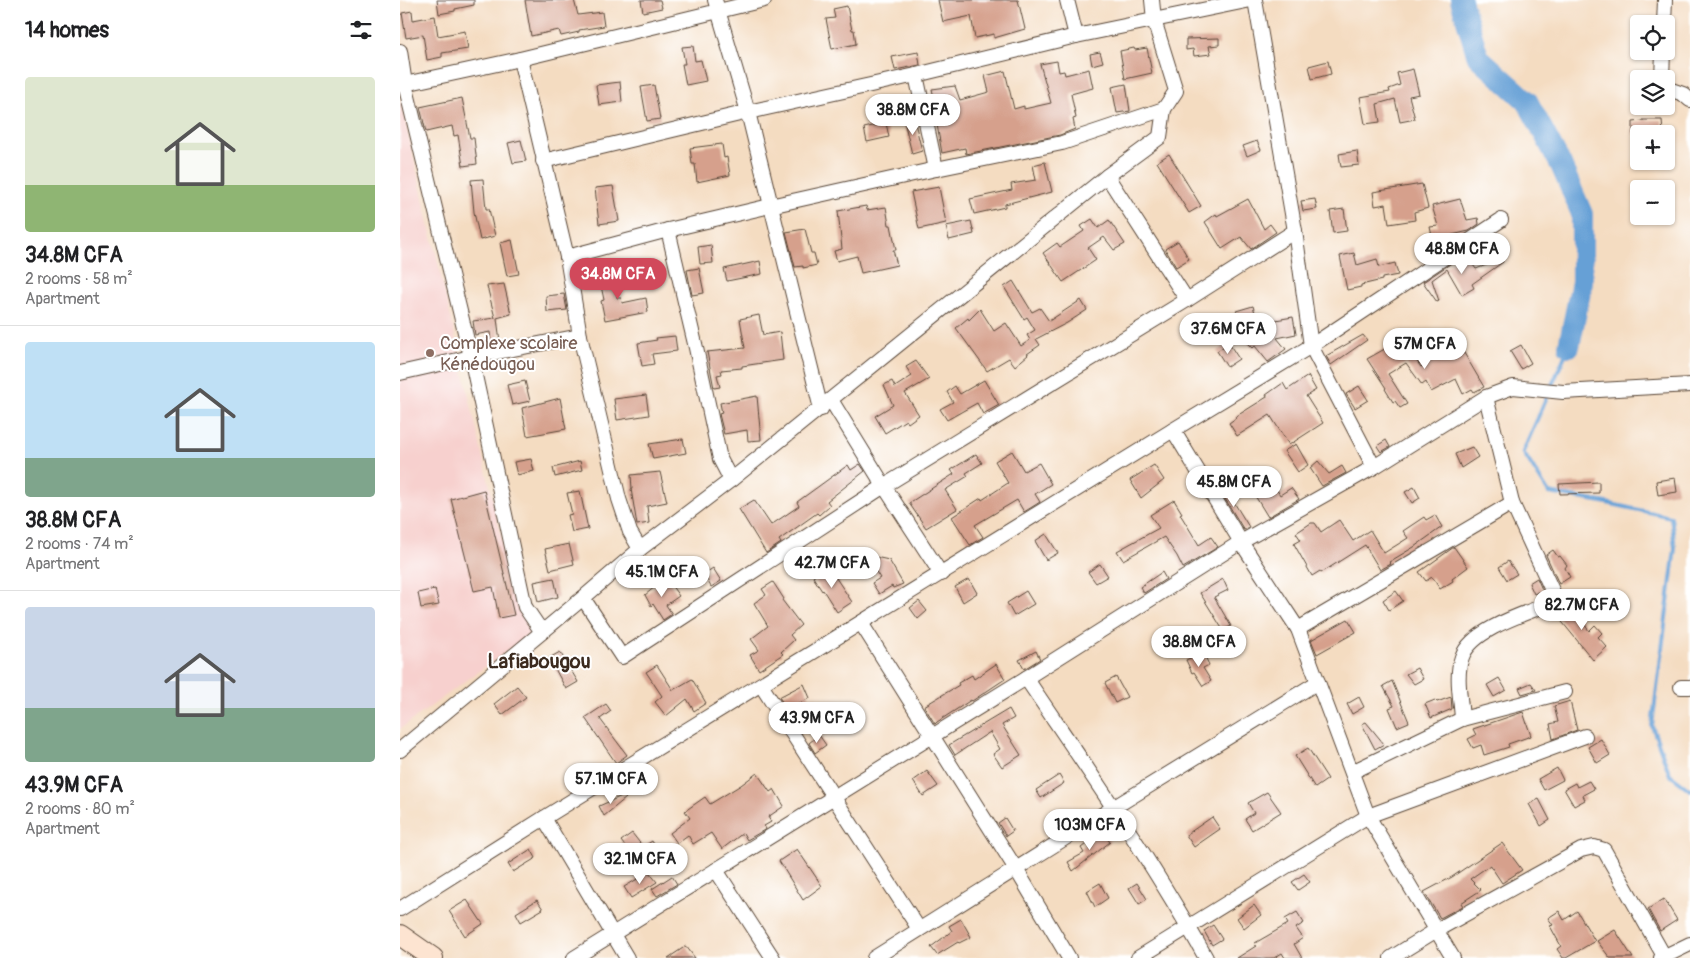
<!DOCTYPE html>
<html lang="en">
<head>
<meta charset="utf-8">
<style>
  :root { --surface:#fff; --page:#f2f2f2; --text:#202124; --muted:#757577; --line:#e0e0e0; --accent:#d1495b }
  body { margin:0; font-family:Pangolin,sans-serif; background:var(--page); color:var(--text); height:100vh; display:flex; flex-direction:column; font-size:19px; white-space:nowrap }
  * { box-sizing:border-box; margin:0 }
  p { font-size:16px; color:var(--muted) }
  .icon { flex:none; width:28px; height:28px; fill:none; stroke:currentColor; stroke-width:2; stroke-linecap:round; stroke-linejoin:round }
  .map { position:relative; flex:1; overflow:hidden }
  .panel { display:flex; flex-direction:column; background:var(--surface); width:400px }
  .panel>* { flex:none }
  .fabs { position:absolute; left:1230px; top:15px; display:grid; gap:10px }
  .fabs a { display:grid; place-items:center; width:45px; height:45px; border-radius:5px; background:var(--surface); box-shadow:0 1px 4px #0004; font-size:25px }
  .price { position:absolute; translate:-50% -42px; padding:0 11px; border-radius:18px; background:#fff; color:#222; font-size:16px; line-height:32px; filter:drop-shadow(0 1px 2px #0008) }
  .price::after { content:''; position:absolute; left:50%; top:30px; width:15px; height:11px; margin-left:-8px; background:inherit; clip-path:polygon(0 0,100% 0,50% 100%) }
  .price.selected { background:var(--accent); color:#fff }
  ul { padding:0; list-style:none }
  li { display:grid; align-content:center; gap:10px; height:265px; padding:0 25px }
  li+li { border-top:1px solid var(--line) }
  li span { display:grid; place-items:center; height:155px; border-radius:5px; color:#555 }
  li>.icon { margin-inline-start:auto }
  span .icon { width:90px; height:90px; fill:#fffc; stroke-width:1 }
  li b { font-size:21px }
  h2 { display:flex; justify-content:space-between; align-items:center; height:60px; padding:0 25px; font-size:21px }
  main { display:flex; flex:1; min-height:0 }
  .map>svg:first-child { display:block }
  .built { fill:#f7d0ce }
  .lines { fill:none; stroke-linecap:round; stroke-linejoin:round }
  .stream { stroke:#66a0d6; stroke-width:4 }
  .river { stroke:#66a0d6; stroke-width:22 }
  .building { fill:#d6a08c }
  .street-casing { stroke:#574536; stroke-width:16 }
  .secondary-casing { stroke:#574536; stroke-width:22 }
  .street { stroke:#fff; stroke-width:14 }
  .secondary { stroke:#fde4d1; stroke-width:20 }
  .education-dot { fill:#8d6e63; stroke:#fff; stroke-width:2 }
  .labels { text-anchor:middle; stroke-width:4; stroke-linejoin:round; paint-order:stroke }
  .education-label { font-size:18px; fill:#785e54; stroke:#fff; text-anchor:start }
  .quarter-label { font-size:20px; font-weight:bold; fill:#3b2a1e; stroke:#fff }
</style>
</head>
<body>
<main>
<section class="panel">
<h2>14 homes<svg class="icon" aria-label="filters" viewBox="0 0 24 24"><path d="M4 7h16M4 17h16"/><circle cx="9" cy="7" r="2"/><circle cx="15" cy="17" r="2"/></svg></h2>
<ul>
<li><span style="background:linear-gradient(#dfe7d0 70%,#8fb573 0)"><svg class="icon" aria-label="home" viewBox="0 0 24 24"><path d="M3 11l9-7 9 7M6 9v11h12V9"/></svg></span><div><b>34.8M CFA</b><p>2 rooms · 58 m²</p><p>Apartment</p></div></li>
<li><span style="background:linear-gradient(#bfe0f5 75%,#7fa58c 0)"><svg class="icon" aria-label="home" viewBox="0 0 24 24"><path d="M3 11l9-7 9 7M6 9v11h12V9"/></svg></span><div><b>38.8M CFA</b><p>2 rooms · 74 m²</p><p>Apartment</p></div></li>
<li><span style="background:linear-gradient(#c9d6e8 65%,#7fa58c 0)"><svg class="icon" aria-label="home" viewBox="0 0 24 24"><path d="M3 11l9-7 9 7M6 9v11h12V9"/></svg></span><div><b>43.9M CFA</b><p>2 rooms · 80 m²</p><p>Apartment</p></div></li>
</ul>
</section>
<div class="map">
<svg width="1290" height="958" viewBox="0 0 1290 958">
  <rect width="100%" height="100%" fill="#fff"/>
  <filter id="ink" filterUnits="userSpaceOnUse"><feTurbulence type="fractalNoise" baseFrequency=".02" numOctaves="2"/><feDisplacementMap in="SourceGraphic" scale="10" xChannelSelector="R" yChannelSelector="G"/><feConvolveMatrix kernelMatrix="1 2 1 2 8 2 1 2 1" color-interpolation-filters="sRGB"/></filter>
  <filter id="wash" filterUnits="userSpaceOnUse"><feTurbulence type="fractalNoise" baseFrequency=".0096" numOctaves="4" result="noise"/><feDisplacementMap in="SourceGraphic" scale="20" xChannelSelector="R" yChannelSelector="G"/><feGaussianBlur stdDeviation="1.12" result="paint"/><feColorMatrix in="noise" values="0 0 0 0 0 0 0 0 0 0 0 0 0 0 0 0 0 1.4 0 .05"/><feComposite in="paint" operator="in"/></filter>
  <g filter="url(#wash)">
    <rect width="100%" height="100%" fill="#f4dcc1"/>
    <!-- built -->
    <path class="built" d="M0,99L118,608L133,632L0,729Z"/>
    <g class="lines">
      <!-- stream -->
      <path class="stream" d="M1169,346L1123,452L1149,493L1202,502L1271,517L1275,548L1252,726L1270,775L1290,790"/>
      <!-- river -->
      <path class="river" d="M1061,0L1078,57L1127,101L1161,165L1182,214V282L1169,346"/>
    </g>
    <g id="blocks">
      <!-- building -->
      <g class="building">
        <path d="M37,0H74V5L55,9V11L39,14Z"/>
        <path d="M125,0H174L178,15L202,12L204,26L179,30V32L161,36L159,30L131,36Z"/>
        <path d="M241,0H260L262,8L243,12Z"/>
        <path d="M538,0H618L625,29L594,38V34L575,38L571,16L543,22Z"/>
        <path d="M447,6L452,30H454L456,44L432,49L426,19L435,18L433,9Z"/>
        <path d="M12,11L13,20L35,16L38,36L65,31L68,49L42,53V57L27,60L23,35L6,38L2,13Z"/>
        <path d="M819,38V45L809,46L811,54L794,56L793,49L786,50V39Z"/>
        <path d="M293,46L295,61L301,60L306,81L286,85L282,64H285L282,47Z"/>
        <path d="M734,48L735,50L747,48L752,73L725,79L720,51Z"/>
        <path d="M518,52L520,65L495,70L492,57Z"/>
        <path d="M700,52L703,62L692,65L690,54Z"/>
        <path d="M657,61L659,72L664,71L665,75L689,69L693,88L671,94L676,118L673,119L675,129L660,135L566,154L565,148L542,153L533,102H535L532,89L555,86L560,100L589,92L585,76L605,71L614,109L624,106V109L651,103L640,64Z"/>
        <path d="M928,61L931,74L912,79L909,66Z"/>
        <path d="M1013,69L1019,94L1009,96L1015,119L1000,122L995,99L977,104L980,122L965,124L960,97L990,92L989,89L1000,85L997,73Z"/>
        <path d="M220,82L222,102L199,105L196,85Z"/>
        <path d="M726,84L730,111L717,113L712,87Z"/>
        <path d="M254,85L260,119L247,121L241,87Z"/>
        <path d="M62,98L70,138H74L77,164L63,166L58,135L54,136L52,126L26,132L20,107Z"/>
        <path d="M514,119L522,151L512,154L504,121Z"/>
        <path d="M1243,120H1262L1263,134H1233V122L1243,121Z"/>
        <path d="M486,123L489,137L467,142L464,128Z"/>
        <path d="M121,140L126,161L113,163L108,143Z"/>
        <path d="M857,141L861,150L847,156L843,146Z"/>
        <path d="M322,144L324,158L327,157L330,175L297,182L295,164H292L290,148Z"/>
        <path d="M957,151L959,165L941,167L939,154Z"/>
        <path d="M769,154L801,206L789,213L757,162Z"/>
        <path d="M645,162L652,192L605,204V207L574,214L570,199L612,190L611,184L636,180L633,165Z"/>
        <path d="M83,179L86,209H89L95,236L80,240L74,212L71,180Z"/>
        <path d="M1022,184L1028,208L1014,212L1015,220L989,224L986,204L975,206L973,192Z"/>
        <path d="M213,186L219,221L199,224L195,188Z"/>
        <path d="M539,187L546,223L519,229L511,192Z"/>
        <path d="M848,199L864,229L870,224L876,232L851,249L841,237L822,249L805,222L816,214L817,216Z"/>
        <path d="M915,199L917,209L903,211L901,201Z"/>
        <path d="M1060,199L1067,220L1078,218L1079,224L1069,231L1052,235L1055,240L1043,248L1040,239L1033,240L1030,227L1038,226L1032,206Z"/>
        <path d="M466,206L467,210L486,207L489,225H491L496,250H493L497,265L461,273L457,256L437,261L434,251L442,249L438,211Z"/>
        <path d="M944,209L947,231L933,233L930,211Z"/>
        <path d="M692,219L698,228L709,220L725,244L714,250L704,237L688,248L696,260L663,282L643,253L657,243L660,247L684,231L681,226Z"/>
        <path d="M571,221L574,234L549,240L546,226Z"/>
        <path d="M405,229L411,253H414L417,265L403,268V266L395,267L386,232Z"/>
        <path d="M112,240L119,274L107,276L100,243Z"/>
        <path d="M778,241L789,259L776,267L765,249Z"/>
        <path d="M311,245L313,263L300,264L298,247Z"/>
        <path d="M954,253L957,265L977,259L979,267L995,263L998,275L982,278V280L961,285V287L947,290L940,256Z"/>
        <path d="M1065,254L1076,269L1102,259L1103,262L1072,284L1074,288L1062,295L1047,269L1032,280L1039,301L1037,302L1023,282Z"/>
        <path d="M360,261L362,274L327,281L324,269Z"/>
        <path d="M299,268L304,293L292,295L287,270Z"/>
        <path d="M212,269L217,298H221L222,303L246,298L248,312L205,320L201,301L204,300L198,271Z"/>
        <path d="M613,281L632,312L640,308L649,321L681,300L687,310L667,323L636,339L640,345L627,354L628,355L615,366L609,358L587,371L556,328L568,318L569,320L580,309L594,331L606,323L621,346L630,340L627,335L635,330L627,317L624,319L604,287Z"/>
        <path d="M104,284L111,314L97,318L100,342L91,343L90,332L75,335L73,321L95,318L87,286Z"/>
        <path d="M164,294L167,310L147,312L146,296Z"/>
        <path d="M853,306L858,323L893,317L896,334L877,338L886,349L868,362L855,346L853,348L840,335L842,333L836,311Z"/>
        <path d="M359,315L363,335L380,332L383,360L342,366V368L321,370L322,374L317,375L320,387L314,388L307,352L345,348L340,319Z"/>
        <path d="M963,335L967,340L931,365L926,356Z"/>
        <path d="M275,336L277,351L252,354L254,364L242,366L238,343L257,340L256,338Z"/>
        <path d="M997,342L1000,348L1001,347L1003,350L1008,349L1021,367L1030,361L1022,347L1036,344L1044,358L1053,354L1054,358L1064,353L1084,387L1074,392L1072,389L1063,394L1056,379L1031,392L1026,382L1022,385L1006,363L988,374L1007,404L1000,408L995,401L993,402L985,389L986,388L967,359Z"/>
        <path d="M826,345H830L839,359L827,367L817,351Z"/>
        <path d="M1121,345L1131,363L1121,369L1110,351Z"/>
        <path d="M516,361L529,379L505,393L519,415L508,423L506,420L485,433L475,416L493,405L484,385L492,381L495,387L512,376L506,367Z"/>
        <path d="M908,376L916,390L906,396L923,423L889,445L870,415L837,436L829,423L836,418L835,417L867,397L866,395L883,383L887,390Z"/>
        <path d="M584,380L599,405L583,414L577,403L547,420L540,409L553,402L547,392L555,386L560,394Z"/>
        <path d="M125,381L130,401L112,405L107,385Z"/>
        <path d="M959,386L968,400L955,408L946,394Z"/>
        <path d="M246,395L249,415L217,420L214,399Z"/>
        <path d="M357,396L361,440L348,441L347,430L324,434L319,414L322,413L320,403Z"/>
        <path d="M160,398L166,429L127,436L122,408Z"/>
        <path d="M283,439L286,453L253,459L249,444Z"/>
        <path d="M986,440L990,447L981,452L977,446Z"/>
        <path d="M896,444L908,465L898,472L884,451Z"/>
        <path d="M1072,447L1078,457L1061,468L1055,454Z"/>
        <path d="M612,451L624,471L639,463L651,484L635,494L640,502L624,512L617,500L575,525L583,537L570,545L552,517L581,498L582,500L608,483L595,461Z"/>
        <path d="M576,454L582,463L566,473L568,476L545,490L557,509L526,528L509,503L554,474L551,470Z"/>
        <path d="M131,459L134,471L117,475L114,462Z"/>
        <path d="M180,461L182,470L155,477L153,468Z"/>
        <path d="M918,461L929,474L942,466L946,473L922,486L910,468Z"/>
        <path d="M460,464L465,471L427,501L430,505L419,515L417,513L379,540L381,543L366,553L339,509L354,500L371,525L399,506L397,502L448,465L451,470Z"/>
        <path d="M754,465L764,480L741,498L730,480Z"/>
        <path d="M865,470L880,495L891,488L899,499L868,517L846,481Z"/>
        <path d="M260,472L267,502L247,506L249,523L237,525L231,489H232L231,475Z"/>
        <path d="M1275,478L1277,492L1258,495L1256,481Z"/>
        <path d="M1199,482V493L1160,494L1159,484Z"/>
        <path d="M824,486L849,527L844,530L819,489Z"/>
        <path d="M1014,487L1020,498L1012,503L1005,492Z"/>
        <path d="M84,490L114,615L99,618L93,587L74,591L51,499Z"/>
        <path d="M180,491L188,529L172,532L168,515L172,514L167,493Z"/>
        <path d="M774,500L782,513L780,514L799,545L811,537L818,547L783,568L777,556L764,537L723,560L717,551L759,528L750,515Z"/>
        <path d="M1035,515L1042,527L1014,547L989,562L991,564L980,570L965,545L921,573L920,571L912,576L894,544L901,540L896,533L911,523H915L921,532L939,520L953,541L970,530L984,553L1008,538L1003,531L1024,517L1026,520Z"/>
        <path d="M646,534L658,553L646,560L635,541Z"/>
        <path d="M169,544L174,564L150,570L145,549Z"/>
        <path d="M1054,547L1068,567L1052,579L1053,581L1040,589L1032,577L1026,581L1019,572Z"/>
        <path d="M1153,550L1158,557L1160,556L1167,565L1165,568L1170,577L1159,584L1146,555Z"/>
        <path d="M475,557L489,560L503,584L493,588L492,586L479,594L472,583L480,578L469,561Z"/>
        <path d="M1108,561L1117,574L1107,580L1099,567Z"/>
        <path d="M700,564L708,576L696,583L688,572Z"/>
        <path d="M428,566L452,602L437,612L423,590L422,591L413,577Z"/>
        <path d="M313,568L321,581L311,587L304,574Z"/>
        <path d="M762,572L766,579L744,593L740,587Z"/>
        <path d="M154,578L158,597L138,602L134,582Z"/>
        <path d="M266,578L279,596L266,605L272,614L263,620L253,604L251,606L245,595Z"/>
        <path d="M1137,578L1144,594L1141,596L1138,592L1134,594L1129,583Z"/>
        <path d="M569,579L577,593L563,602L555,587Z"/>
        <path d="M823,579L828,590L814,597L831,626L823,630L800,593Z"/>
        <path d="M373,582L384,599L382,600L401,625L390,635L394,640L381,652L383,654L359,670L350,655L359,650L351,639L368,626L354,603L366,595L362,589Z"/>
        <path d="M35,589L39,605L21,608L18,593Z"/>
        <path d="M626,591L634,604L614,616L607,603Z"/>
        <path d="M996,591L1003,601L989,610L983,600Z"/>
        <path d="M519,601L527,611L518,619L510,608Z"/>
        <path d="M1171,604L1189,631L1195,625L1202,633L1198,637L1207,647L1193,660L1154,612Z"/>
        <path d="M948,619L956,632L917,654L911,640Z"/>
        <path d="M636,651L640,659L624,669L619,660Z"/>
        <path d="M160,652L178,682L166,689L149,658Z"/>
        <path d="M803,652L809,665L803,668L811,681L803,686L794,672L792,673L786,660Z"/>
        <path d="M596,664L605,679L572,701L571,700L537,722L535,724L524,706L559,685L558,683L572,675L574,679Z"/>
        <path d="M257,665L273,690L292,679L306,703L294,711L287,699L266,716L255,702L262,696L246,672Z"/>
        <path d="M1017,668L1023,679L1014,684L1006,674Z"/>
        <path d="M716,677L727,697L715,703L705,683Z"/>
        <path d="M1099,678L1106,690L1094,697L1087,685Z"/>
        <path d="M992,681L1009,722L997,727L989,708L994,706L983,686Z"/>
        <path d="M1131,683L1136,690L1122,694L1119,688Z"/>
        <path d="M404,684L410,698L387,709L379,697Z"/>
        <path d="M117,686L126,697L102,715L94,704Z"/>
        <path d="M959,697L964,707L952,714L947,704Z"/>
        <path d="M1051,697L1052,709L1031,718L1025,704L1035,700L1037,702Z"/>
        <path d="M1170,701L1177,730L1153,739L1150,724L1158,722L1154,706Z"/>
        <path d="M206,704L211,711L200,719L227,755L216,763L185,718Z"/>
        <path d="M609,709L614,718L602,725L621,755L602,767L593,754L600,749L590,732L555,755L549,745Z"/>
        <path d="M1123,712L1131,736L1108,744L1109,747L1084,755L1081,745L1073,748L1068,739L1076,735L1073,729Z"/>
        <path d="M966,722L984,744L975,749L962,724Z"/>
        <path d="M419,735L426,745L415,753L409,743Z"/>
        <path d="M1201,739L1210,755L1197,763L1188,747Z"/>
        <path d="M908,748L928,779L915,788L895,756Z"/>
        <path d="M1157,768L1163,780L1144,790L1138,779Z"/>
        <path d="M527,771L538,786L523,796L513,781Z"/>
        <path d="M357,773L370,792L374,789L384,806L368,817L371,822L364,826L366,829L347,840L343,833L322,849L311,833L293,844L288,835L277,843L270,833L290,818L285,811L305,797L310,804L341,785Z"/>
        <path d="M659,775L664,783L641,798L636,790Z"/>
        <path d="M1189,781L1194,789L1183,795L1185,800L1174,806L1164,789L1175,783L1177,787Z"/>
        <path d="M867,792L881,812L852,830L845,819L854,813L848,803Z"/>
        <path d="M224,795L226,798L204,816L199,806Z"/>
        <path d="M1139,799L1150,820L1141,826L1129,804Z"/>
        <path d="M812,817L820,829L794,847L786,835Z"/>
        <path d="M605,818L613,831L606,836L598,823Z"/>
        <path d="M702,832L710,842L673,871L668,862L684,853L681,848Z"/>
        <path d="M232,833L243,847L252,841L259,853L240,866L221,841Z"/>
        <path d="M1102,843L1122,870L1102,883L1090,865L1070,879L1081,890L1061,903L1063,906L1040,918L1024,892L1052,877Z"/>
        <path d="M131,849L136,858L113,872L108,864Z"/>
        <path d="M397,849L422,886L403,900L379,861Z"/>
        <path d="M249,872L257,882L231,898L224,887Z"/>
        <path d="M904,874L910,882L898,890L892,882Z"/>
        <path d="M272,876L277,884L257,896L252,889Z"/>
        <path d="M700,883L708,898L695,907L687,891Z"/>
        <path d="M737,883L747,899L739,904L729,888Z"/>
        <path d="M1264,899L1277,920L1260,931L1248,909Z"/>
        <path d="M67,900L83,924L65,936L49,911Z"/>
        <path d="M137,900L143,909L121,922L116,913Z"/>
        <path d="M854,905L861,915L844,928L837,918Z"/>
        <path d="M1159,911L1164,920L1177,911L1195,941L1166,958H1163L1157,949L1161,946L1150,926L1153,925L1148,918Z"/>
        <path d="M897,912L904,923L896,928L903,938L894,944L902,958H885L882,953L874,958H837L856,946L855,943L888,924L885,919Z"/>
        <path d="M561,919L571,937L559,943L558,942L537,955L531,947L552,931L549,926Z"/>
        <path d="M813,925L822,939L812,945L804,931Z"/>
        <path d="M1215,930L1233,958H1210L1197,941Z"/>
        <path d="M286,946L295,958H268Z"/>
      </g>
    </g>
  </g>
  <g filter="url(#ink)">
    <use href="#blocks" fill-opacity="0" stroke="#574536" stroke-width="1"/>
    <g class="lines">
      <defs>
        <g id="street">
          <path d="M315,0L348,112L421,409"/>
          <path d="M667,0L676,36"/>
          <path d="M855,0L895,231L911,346L974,467"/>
          <path d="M1264,24L1265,0"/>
          <path d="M0,51L5,84L71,357L125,607L142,632"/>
          <path d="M120,59L167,257L268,230L370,206L536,169L662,143L764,109"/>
          <path d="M1262,79L1263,51"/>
          <path d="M0,85L120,59L364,0"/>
          <path d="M1266,88L1283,94L1290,100"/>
          <path d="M143,161L348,112L516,75"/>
          <path d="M536,169L516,75L676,36L851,0"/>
          <path d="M707,176L787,300"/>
          <path d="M268,230L296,348L320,459L331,480"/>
          <path d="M167,257L180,336L219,499L230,532L240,549"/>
          <path d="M0,373L71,357L180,336"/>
          <path d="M431,400L484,486L541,574"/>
          <path d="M773,430L841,542L898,629L968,816L1053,958"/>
          <path d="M183,598L222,657L484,486L787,300L895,231"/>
          <path d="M461,623L616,869L669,958"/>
          <path d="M898,629L1112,503"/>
          <path d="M626,678C688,770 752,861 806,958"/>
          <path d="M361,685L519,929"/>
          <path d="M1281,687H1290"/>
          <path d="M1062,719C1061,699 1055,676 1062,657C1072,628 1130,612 1157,601L1112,503L1086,397"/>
          <path d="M0,750L183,598L240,549L331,480L707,176L760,137L764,109L776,91L754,20L752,0"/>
          <path d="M952,772L1062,719L1165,692"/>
          <path d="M144,818L227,958"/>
          <path d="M316,870L373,958"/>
          <path d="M0,909L144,818L773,430L911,346L1101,220"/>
          <path d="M174,958L626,678L841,542L974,467L1086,397L1113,387L1163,392L1290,385"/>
          <path d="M474,958L713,808L918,682"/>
          <path d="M738,958L968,816L1185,736"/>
          <path d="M991,958L1035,931L1181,850L1194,847L1204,850L1264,956"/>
          <path d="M1261,958L1290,944"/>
        </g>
        <path id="secondary" d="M0,935L33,958"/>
      </defs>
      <!-- street casing -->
      <use href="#street" class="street-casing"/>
      <!-- secondary casing -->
      <use href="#secondary" class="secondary-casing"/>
      <!-- street -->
      <use href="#street" class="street"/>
      <!-- secondary -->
      <use href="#secondary" class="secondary"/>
    </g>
  </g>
  <!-- markers -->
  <circle class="education-dot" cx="30" cy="353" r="5"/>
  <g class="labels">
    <!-- education labels -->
    <g class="education-label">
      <text x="40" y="349">Complexe scolaire<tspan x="40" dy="21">Kénédougou</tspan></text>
    </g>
    <!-- quarter labels -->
    <g class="quarter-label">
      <text x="139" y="668">Lafiabougou</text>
    </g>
  </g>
</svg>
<div class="fabs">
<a><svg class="icon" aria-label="locate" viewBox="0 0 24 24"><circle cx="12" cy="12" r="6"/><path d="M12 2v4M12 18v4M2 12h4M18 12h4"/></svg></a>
<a><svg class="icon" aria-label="layers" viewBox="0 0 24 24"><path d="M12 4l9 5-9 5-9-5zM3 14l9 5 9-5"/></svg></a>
<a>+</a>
<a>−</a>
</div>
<b class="price" style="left:513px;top:136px">38.8M CFA</b>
<b class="price" style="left:1062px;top:275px">48.8M CFA</b>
<b class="price selected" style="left:218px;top:300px">34.8M CFA</b>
<b class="price" style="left:828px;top:355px">37.6M CFA</b>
<b class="price" style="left:1025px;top:370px">57M CFA</b>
<b class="price" style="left:834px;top:508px">45.8M CFA</b>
<b class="price" style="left:432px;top:589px">42.7M CFA</b>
<b class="price" style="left:262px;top:598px">45.1M CFA</b>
<b class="price" style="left:1182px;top:631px">82.7M CFA</b>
<b class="price" style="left:799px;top:668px">38.8M CFA</b>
<b class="price" style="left:417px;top:744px">43.9M CFA</b>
<b class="price" style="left:211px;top:805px">57.1M CFA</b>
<b class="price" style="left:690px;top:851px">103M CFA</b>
<b class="price" style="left:240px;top:885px">32.1M CFA</b>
</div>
</main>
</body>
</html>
